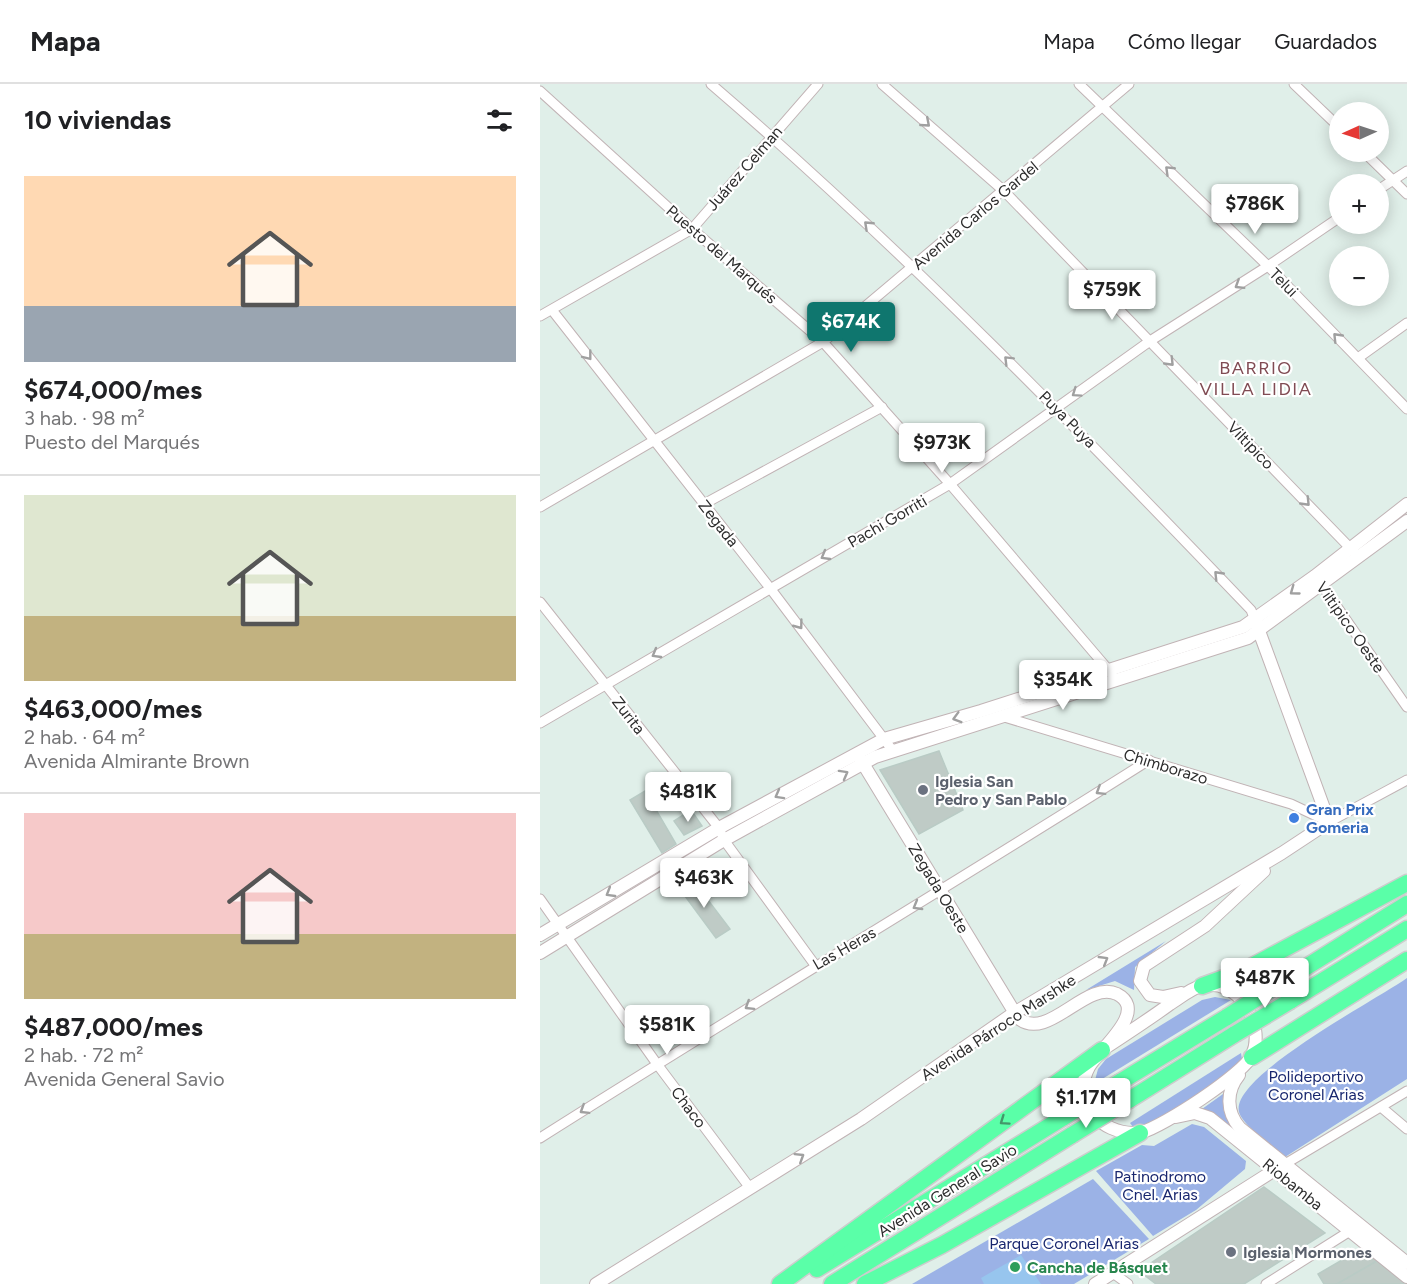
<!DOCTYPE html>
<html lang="es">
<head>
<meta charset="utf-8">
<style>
  :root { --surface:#fff; --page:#f2f2f2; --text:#202124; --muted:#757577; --line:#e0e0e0; --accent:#0f766e }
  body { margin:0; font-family:Figtree,sans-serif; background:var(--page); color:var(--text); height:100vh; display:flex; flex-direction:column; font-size:22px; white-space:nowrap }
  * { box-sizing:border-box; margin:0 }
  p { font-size:20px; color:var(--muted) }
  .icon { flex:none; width:33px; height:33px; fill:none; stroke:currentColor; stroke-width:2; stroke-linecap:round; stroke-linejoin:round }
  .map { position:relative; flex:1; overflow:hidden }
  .panel { display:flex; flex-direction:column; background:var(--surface); width:540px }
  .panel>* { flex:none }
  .needle { width:39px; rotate:267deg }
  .tools { position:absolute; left:789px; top:18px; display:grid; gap:12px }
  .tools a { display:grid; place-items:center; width:60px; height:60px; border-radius:50%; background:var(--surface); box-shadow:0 3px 15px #0003; font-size:30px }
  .price { position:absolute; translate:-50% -51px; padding:0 14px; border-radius:6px; background:#fff; color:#222; font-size:20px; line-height:39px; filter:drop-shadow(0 2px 3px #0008) }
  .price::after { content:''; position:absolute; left:50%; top:36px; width:18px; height:14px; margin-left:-9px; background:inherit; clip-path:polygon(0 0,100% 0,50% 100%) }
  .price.on { background:var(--accent); color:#fff }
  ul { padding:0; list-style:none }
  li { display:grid; align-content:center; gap:12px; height:318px; padding:0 24px }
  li+li { border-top:2px solid var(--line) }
  li span { display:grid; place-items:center; height:186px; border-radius:0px; color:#555 }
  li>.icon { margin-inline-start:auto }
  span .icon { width:108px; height:108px; fill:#fffc; stroke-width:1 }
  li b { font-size:26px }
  h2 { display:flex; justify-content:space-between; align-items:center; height:72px; padding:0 24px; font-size:26px }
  header { display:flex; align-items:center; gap:36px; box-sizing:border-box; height:84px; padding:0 30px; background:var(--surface); border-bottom:2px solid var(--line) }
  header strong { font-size:28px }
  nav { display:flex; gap:33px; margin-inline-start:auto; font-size:21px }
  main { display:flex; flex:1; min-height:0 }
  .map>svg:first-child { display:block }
  .green { fill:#9bb2e6 }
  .pitch { fill:#97c5ee }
  .building { fill:#bfcbc6; stroke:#b9cbc5; stroke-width:1.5 }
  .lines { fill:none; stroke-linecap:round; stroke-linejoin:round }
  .street-casing { stroke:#c1b3b5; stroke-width:11 }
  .secondary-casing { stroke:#c1b3b5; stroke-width:14 }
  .highway-casing { stroke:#cdcdcd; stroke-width:19 }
  .street { stroke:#fff; stroke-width:9 }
  .secondary { stroke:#fff; stroke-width:12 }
  .highway { stroke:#5affa8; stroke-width:16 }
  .highway-bridge-casing { stroke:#cdcdcd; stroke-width:19; stroke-linecap:butt }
  .highway-bridge { stroke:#5affa8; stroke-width:16 }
  .oneway { stroke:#a0a0a0 }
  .oneway2 { stroke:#44966a }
  .worship-dot { fill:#6b7280; stroke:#fff; stroke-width:2 }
  .shop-dot { fill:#3f7fe0; stroke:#fff; stroke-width:2 }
  .leisure-dot { fill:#2e9e5b; stroke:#fff; stroke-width:2 }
  .labels { text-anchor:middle; stroke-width:4.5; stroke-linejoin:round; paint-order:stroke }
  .street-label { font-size:16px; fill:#2d2d2d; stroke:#fff }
  .worship-label { font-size:16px; font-weight:bold; fill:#5b616d; stroke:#fff; text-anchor:start }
  .shop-label { font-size:16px; font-weight:bold; fill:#366cbe; stroke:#fff; text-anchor:start }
  .park-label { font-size:16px; fill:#19276f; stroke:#fff }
  .leisure-label { font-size:16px; font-weight:bold; fill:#27864d; stroke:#fff; text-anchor:start }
  .neighbourhood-label { font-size:18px; letter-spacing:1.5px; fill:#804b53; stroke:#fff }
</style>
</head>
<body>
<header>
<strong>Mapa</strong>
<nav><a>Mapa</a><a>Cómo llegar</a><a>Guardados</a></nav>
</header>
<main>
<section class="panel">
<h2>10 viviendas<svg class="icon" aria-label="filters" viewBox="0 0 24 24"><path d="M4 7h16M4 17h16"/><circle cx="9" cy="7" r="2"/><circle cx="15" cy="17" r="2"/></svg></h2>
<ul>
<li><span style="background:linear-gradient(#ffd9b3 70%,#9aa5b1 0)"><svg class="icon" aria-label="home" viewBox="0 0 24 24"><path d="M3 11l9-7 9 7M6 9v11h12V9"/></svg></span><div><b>$674,000/mes</b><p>3 hab. · 98 m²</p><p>Puesto del Marqués</p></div></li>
<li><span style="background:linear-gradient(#dfe7d0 65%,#c2b280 0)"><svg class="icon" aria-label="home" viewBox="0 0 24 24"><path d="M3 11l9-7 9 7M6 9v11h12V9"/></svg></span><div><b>$463,000/mes</b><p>2 hab. · 64 m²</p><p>Avenida Almirante Brown</p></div></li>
<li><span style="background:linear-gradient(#f6c9c9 65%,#c2b280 0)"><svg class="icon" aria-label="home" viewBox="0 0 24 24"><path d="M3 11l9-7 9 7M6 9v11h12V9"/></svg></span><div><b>$487,000/mes</b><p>2 hab. · 72 m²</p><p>Avenida General Savio</p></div></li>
</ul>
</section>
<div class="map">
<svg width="867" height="1200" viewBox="0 0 867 1200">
  <rect width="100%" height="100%" fill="#e0efe9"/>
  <!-- green -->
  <g class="green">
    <path d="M626,857L595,883L594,906L575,897L546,906Z"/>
    <path d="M867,894V995L745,1073C734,1063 703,1042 699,1028C690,992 838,915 867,894Z"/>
    <path d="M675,913L691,916L554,1000L558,985L566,975L662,916Z"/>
    <path d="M701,969L702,975C687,994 616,1043 593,1043L590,1039Z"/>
    <path d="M683,1010L685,1030L692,1045L662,1025Z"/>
    <path d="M652,1040L664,1043L706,1077L705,1085L656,1126L613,1152L556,1087L602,1061L614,1062Z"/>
    <path d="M553,1095L609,1155L534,1200H372Z"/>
  </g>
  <!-- pitch -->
  <path class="pitch" d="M481,1171L501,1200H444L441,1194Z"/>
  <!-- building -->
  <g class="building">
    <path d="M399,667L423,726L379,750L340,686Z"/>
    <path d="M105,707L136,760L122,769L90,716Z"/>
    <path d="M151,726L162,742L144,751L134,737Z"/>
    <path d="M152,795L190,845L176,854L139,804Z"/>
    <path d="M724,1103L785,1149L704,1200H616L599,1187Z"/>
    <path d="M821,1165L837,1177L797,1200H784L778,1190Z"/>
    <path d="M837,1177L866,1200H797Z"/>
  </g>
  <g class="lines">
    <defs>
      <g id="street">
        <path d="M171,0C362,164 537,344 711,526L715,536"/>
        <path d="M342,0L464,107L815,469"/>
        <path d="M539,0L728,182L867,325"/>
        <path d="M754,0L800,44"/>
        <path d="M0,7L152,145L283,258L410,400L572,590"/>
        <path d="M824,68L867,110"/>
        <path d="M838,106L867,87"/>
        <path d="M12,226L230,504L353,667"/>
        <path d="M0,232L152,145L278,0"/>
        <path d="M818,274L867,239"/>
        <path d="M164,420L342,323"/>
        <path d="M0,423L283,258L589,0"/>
        <path d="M779,497L867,623"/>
        <path d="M0,518L179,744L184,756L275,881"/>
        <path d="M461,632L751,720L789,738L867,696"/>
        <path d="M0,639L410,400L610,257L728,182L800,133"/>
        <path d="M0,815L117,980L210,1104"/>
        <path d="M841,1023L867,1045"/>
        <path d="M0,1054C202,926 407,804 609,676"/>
        <path d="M745,1080L867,1007"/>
        <path d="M573,1189L588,1200"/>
        <path d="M726,1200L810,1147"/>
      </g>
      <g id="secondary">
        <path d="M319,673L478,934C508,959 546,895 577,910C610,927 558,966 549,983C543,994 542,1007 546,1018C551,1030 560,1039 571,1044C580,1048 592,1050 602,1048C622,1043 704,990 712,971C726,941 698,892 661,902C650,905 640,914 630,920C608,936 585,951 562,966"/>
        <path d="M0,851L179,744L344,655L441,627L703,543L775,492L867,420"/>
        <path d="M0,869L184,756L335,673L708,554L867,437"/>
        <path d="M641,909L623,913L610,911L600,897L604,882L665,842L724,787"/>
        <path d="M699,991C686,1007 686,1028 700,1044L867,1179"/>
        <path d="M636,1033L655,1029L670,1034L867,1193"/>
        <path d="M56,1200L321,1035L474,929L742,769L789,738L715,536"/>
        <path d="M555,1200L741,1082"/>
      </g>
      <g id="highway">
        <path d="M739,900L867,820"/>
        <path d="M662,902L703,887L867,799"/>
        <path d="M750,917L867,845"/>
        <path d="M712,973L867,876"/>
        <path d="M580,998L687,933"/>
        <path d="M589,1016L695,950"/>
        <path d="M277,1185L524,1033"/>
        <path d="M240,1200L562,966"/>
        <path d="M292,1200L532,1051"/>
        <path d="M325,1200L402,1161L600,1049"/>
      </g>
    </defs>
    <!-- street casing -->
    <use href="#street" class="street-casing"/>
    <!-- secondary casing -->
    <use href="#secondary" class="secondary-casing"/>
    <!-- highway casing -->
    <use href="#highway" class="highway-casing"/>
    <!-- street -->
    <use href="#street" class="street"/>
    <!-- secondary -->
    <use href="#secondary" class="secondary"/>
    <!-- highway -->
    <use href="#highway" class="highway"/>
    <defs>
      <g id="highway-bridge">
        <path d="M687,933L739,900"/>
        <path d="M695,950L750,917"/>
        <path d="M524,1033L580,998"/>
        <path d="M532,1051L589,1016"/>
      </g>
    </defs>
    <!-- highway-bridge casing -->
    <use href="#highway-bridge" class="highway-bridge-casing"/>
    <!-- highway-bridge -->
    <use href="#highway-bridge" class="highway-bridge"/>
  </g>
  <!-- one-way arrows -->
  <defs><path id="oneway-chevron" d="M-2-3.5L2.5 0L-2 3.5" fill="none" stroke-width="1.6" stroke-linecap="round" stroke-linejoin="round" transform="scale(1.5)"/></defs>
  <g class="oneway">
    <use href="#oneway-chevron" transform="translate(386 39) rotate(41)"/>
    <use href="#oneway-chevron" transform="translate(629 86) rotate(-136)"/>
    <use href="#oneway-chevron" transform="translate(328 141) rotate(-137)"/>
    <use href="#oneway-chevron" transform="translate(699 201) rotate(148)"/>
    <use href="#oneway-chevron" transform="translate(797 253) rotate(-134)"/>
    <use href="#oneway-chevron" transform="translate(48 272) rotate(52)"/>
    <use href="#oneway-chevron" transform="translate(468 276) rotate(-135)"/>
    <use href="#oneway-chevron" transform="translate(630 278) rotate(46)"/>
    <use href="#oneway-chevron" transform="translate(536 309) rotate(145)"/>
    <use href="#oneway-chevron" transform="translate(766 418) rotate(46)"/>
    <use href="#oneway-chevron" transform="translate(285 472) rotate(150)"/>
    <use href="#oneway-chevron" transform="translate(678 491) rotate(-134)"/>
    <use href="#oneway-chevron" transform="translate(754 507) rotate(144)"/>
    <use href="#oneway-chevron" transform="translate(259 541) rotate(53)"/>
    <use href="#oneway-chevron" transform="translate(116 570) rotate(150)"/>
    <use href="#oneway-chevron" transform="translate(417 634) rotate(164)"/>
    <use href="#oneway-chevron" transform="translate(304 690) rotate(-29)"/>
    <use href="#oneway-chevron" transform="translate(560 707) rotate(148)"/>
    <use href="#oneway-chevron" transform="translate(239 711) rotate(151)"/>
    <use href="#oneway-chevron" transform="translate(70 809) rotate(149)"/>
    <use href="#oneway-chevron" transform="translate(377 822) rotate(150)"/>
    <use href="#oneway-chevron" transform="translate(564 876) rotate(-31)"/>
    <use href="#oneway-chevron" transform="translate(209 922) rotate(148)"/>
    <use href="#oneway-chevron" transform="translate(44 1026) rotate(148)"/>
    <use href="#oneway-chevron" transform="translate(260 1073) rotate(-32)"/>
  </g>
  <use class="oneway2" href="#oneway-chevron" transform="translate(464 1037) rotate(145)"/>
  <!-- markers -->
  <g class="worship-dot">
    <circle cx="383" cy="706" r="6"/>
    <circle cx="691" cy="1168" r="6"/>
  </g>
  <circle class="shop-dot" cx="754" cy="734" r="6"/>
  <circle class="leisure-dot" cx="475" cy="1183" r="6"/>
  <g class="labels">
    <!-- street labels -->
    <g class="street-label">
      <text transform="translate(204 84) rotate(-49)" y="6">Juárez Celman</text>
      <text transform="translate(435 131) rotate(-40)" y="6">Avenida Carlos Gardel</text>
      <text transform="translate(182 170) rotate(41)" y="6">Puesto del Marqués</text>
      <text transform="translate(744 198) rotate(45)" y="6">Telui</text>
      <text transform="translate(528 335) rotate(45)" y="6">Puya Puya</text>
      <text transform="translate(711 361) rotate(46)" y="6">Viltipico</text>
      <text transform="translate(347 437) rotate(-30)" y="6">Pachi Gorriti</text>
      <text transform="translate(179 439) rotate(52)" y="6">Zegada</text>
      <text transform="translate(811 543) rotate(55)" y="6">Viltipico Oeste</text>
      <text transform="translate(89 631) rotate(52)" y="6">Zurita</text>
      <text transform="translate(626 682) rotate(17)" y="6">Chimborazo</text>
      <text transform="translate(399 804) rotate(59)" y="6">Zegada Oeste</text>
      <text transform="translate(304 864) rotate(-30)" y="6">Las Heras</text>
      <text transform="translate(458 943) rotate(-33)" y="6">Avenida Párroco Marshke</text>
      <text transform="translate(149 1023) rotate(53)" y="6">Chaco</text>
      <text transform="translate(753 1100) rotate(39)" y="6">Riobamba</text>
      <text transform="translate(407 1106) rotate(-32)" y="6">Avenida General Savio</text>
    </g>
    <!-- worship labels -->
    <g class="worship-label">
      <text x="395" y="703">Iglesia San<tspan x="395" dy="18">Pedro y San Pablo</tspan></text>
      <text x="703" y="1174">Iglesia Mormones</text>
    </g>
    <!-- shop labels -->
    <g class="shop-label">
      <text x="766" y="731">Gran Prix<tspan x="766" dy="18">Gomeria</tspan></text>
    </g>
    <!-- park labels -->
    <g class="park-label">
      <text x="776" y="998">Polideportivo<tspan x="776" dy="18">Coronel Arias</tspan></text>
      <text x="620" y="1098">Patinodromo<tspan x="620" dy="18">Cnel. Arias</tspan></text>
      <text x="524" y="1165">Parque Coronel Arias</text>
    </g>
    <!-- leisure labels -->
    <g class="leisure-label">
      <text x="487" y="1189">Cancha de Básquet</text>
    </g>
    <!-- neighbourhood labels -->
    <g class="neighbourhood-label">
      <text x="716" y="290">BARRIO<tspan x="716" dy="21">VILLA LIDIA</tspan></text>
    </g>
  </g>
</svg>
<div class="tools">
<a><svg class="needle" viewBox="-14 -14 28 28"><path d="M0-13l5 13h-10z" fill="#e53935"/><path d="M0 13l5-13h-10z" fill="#757577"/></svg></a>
<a>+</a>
<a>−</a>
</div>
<b class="price" style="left:715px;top:151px">$786K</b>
<b class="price" style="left:572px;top:237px">$759K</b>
<b class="price on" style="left:311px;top:269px">$674K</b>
<b class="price" style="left:402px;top:390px">$973K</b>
<b class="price" style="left:523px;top:627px">$354K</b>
<b class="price" style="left:148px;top:739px">$481K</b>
<b class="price" style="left:164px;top:825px">$463K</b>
<b class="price" style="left:725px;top:925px">$487K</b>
<b class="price" style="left:127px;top:972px">$581K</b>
<b class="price" style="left:546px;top:1045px">$1.17M</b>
</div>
</main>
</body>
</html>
